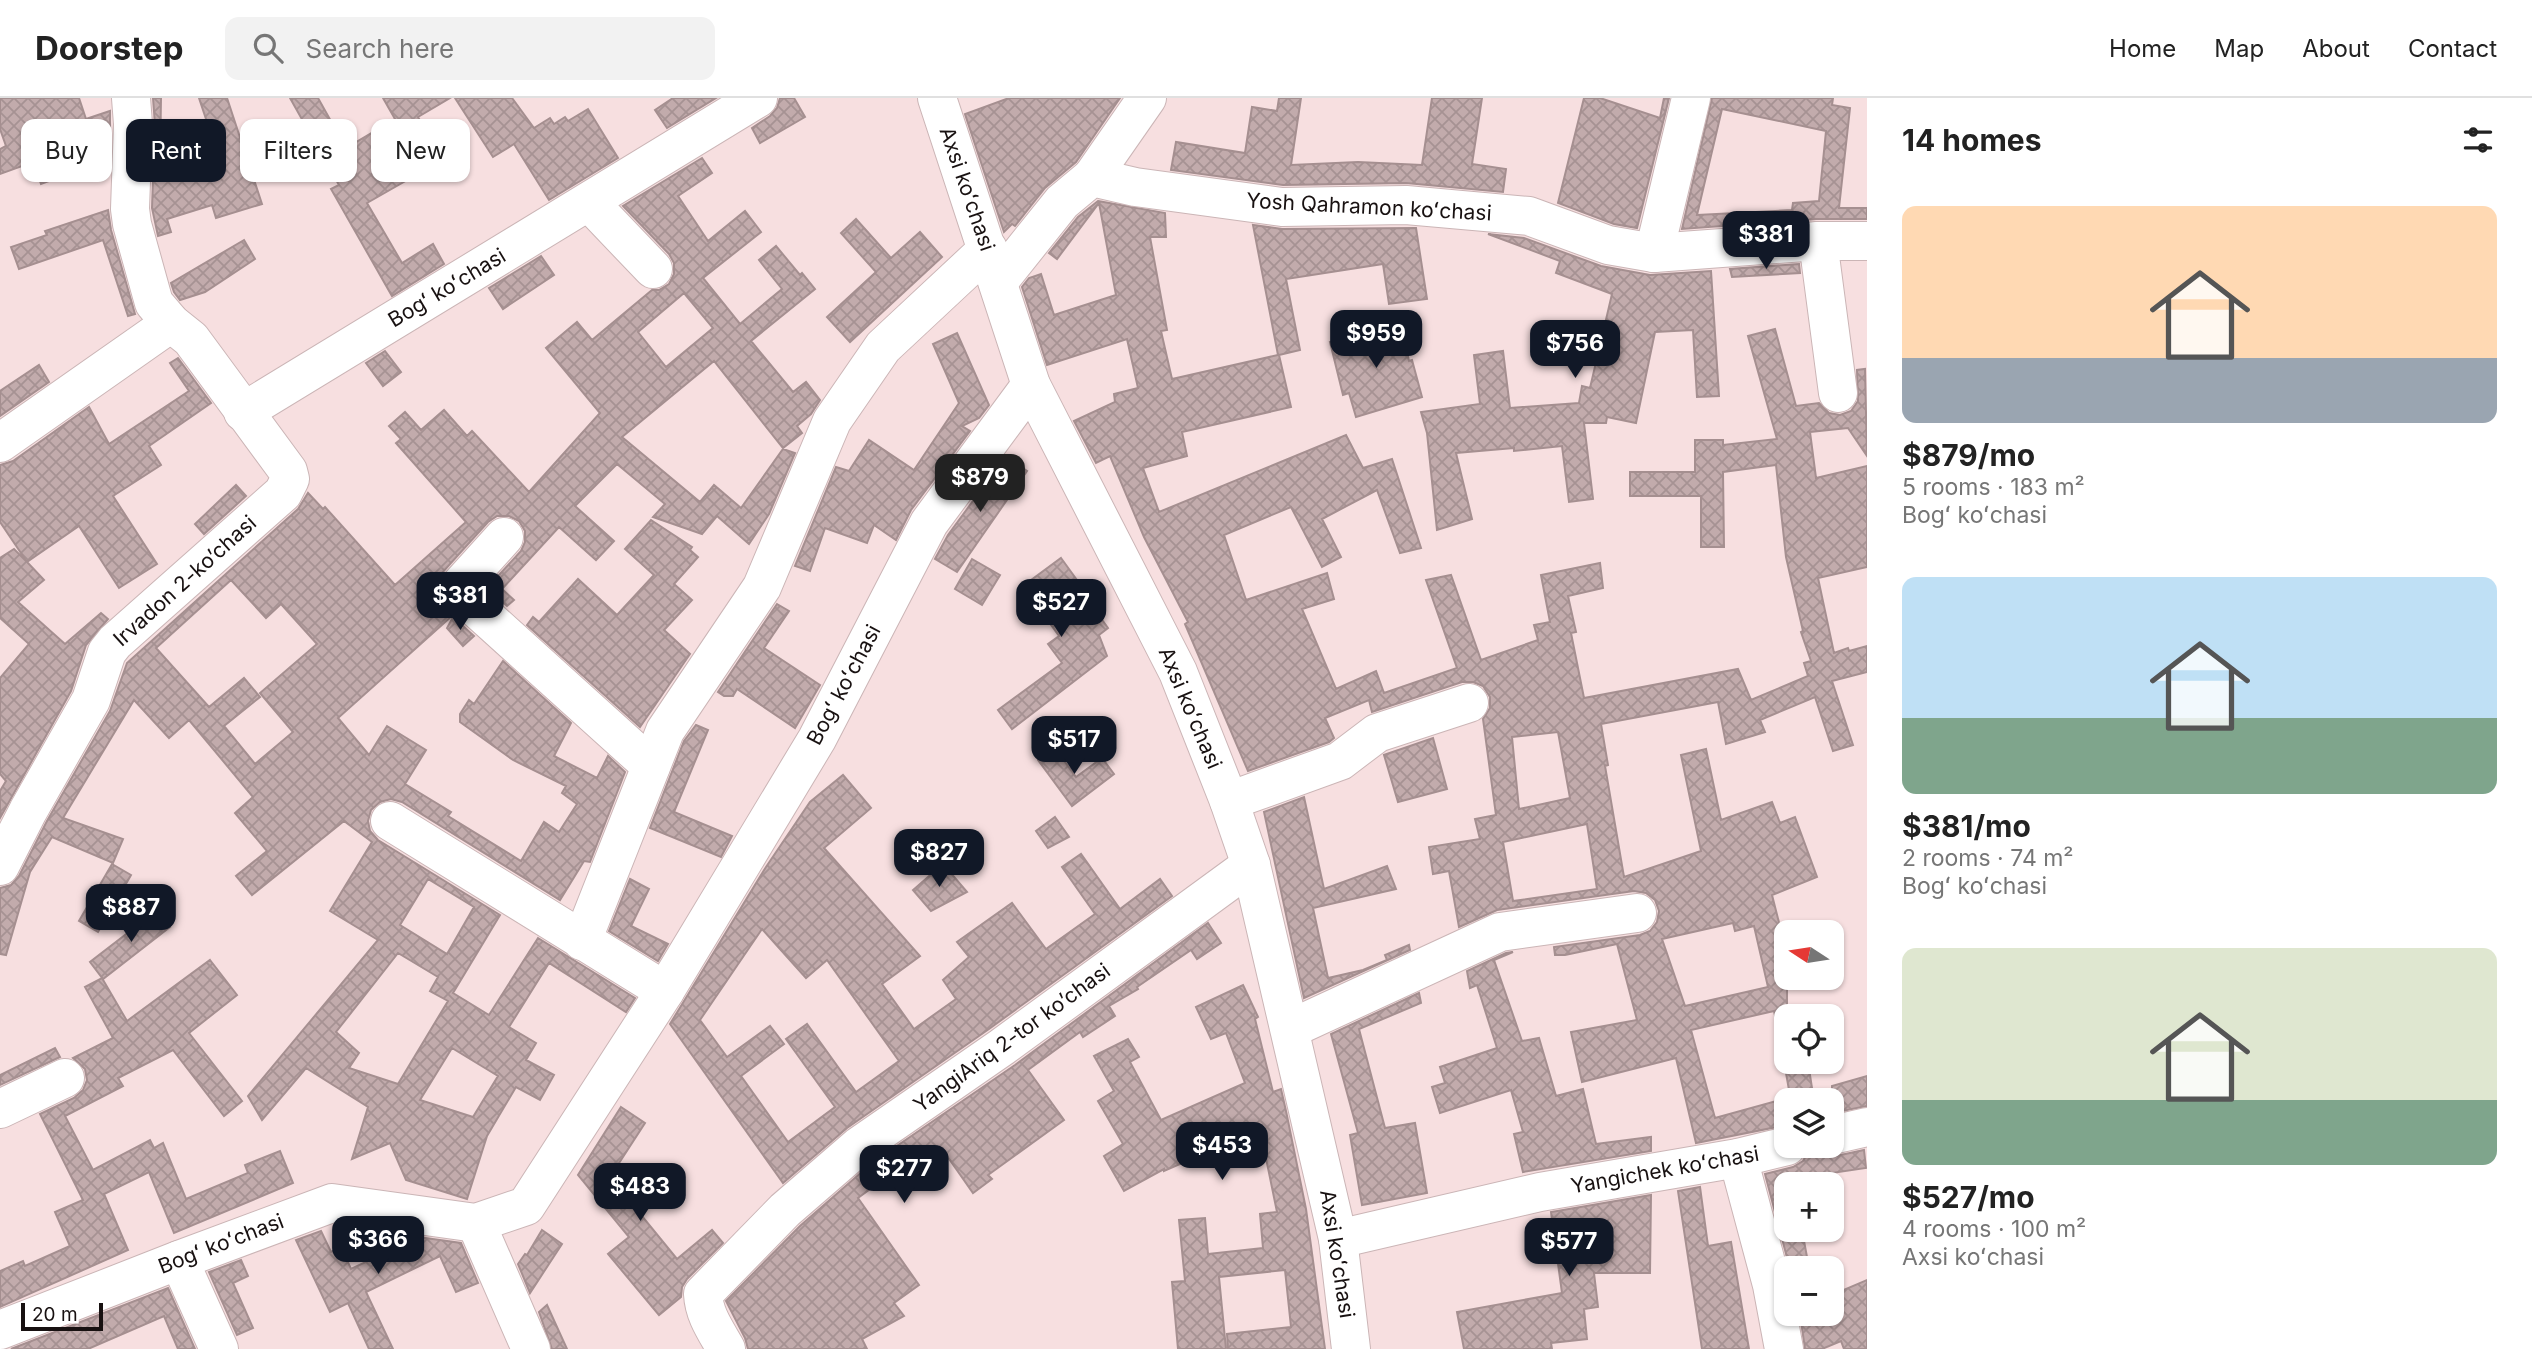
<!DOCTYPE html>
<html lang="en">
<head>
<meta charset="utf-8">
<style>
  :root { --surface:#fff; --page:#f2f2f2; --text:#222; --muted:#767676; --line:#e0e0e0; --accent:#111827 }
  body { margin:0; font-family:Inter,sans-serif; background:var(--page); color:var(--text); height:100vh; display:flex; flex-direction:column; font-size:26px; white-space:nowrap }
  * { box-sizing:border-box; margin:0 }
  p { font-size:23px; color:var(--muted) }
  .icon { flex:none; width:38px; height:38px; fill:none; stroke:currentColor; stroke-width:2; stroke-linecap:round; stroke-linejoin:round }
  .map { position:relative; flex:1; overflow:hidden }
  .details { display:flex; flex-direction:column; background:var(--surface); width:665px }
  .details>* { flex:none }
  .top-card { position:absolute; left:21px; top:21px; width:665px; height:63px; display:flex; gap:14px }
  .needle { width:46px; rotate:282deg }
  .tools { position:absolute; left:1774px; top:822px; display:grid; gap:14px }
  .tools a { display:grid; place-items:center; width:70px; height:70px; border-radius:14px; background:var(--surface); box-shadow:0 2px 5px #0004; font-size:35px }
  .scale { position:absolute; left:21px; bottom:18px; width:82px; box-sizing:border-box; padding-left:7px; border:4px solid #181111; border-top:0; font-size:19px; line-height:24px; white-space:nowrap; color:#181111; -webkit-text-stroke:5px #fff; paint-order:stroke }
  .price { position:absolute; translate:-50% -60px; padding:0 16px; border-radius:14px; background:var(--accent); color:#fff; font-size:23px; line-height:46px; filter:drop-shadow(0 2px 4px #0008) }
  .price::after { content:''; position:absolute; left:50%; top:42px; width:21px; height:16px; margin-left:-10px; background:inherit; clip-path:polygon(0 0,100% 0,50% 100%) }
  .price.current { background:#222; color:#fff }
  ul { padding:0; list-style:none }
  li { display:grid; align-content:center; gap:14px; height:371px; padding:0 35px }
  li span { display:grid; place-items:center; height:217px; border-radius:14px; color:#555 }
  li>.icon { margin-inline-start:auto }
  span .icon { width:126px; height:126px; fill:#fffc; stroke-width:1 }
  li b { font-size:30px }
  h2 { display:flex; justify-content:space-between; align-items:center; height:84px; padding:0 35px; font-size:30px }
  .tag { padding:0 24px; border-radius:14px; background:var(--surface); box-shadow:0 2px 5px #0004; font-size:24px; line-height:63px }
  .tag.current { background:var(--accent); color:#fff }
  header { display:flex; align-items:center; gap:42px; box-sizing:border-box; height:98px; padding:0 35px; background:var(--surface); border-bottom:2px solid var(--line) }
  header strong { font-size:33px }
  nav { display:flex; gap:38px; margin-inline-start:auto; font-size:24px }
  .search { width:490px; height:63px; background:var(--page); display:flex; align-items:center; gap:18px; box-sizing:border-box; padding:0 24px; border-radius:14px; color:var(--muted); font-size:26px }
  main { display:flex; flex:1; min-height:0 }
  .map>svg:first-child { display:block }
  .building { fill:url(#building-cross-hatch); stroke:#a58f90; stroke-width:2; fill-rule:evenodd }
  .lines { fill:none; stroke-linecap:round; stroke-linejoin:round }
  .minor-casing { stroke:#cbb5b6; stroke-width:40 }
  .minor { stroke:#fff; stroke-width:38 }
  .labels { text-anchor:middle; stroke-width:7; stroke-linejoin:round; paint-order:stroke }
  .street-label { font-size:21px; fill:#181111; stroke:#fff }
</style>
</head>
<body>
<header>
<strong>Doorstep</strong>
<div class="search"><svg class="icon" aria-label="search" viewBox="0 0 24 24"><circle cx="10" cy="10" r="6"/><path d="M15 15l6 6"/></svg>Search here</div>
<nav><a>Home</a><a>Map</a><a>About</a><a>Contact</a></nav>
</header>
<main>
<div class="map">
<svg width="1867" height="1251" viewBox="0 0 1867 1251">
  <defs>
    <pattern id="building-cross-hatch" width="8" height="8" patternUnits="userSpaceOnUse" patternTransform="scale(1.75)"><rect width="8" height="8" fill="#c2abac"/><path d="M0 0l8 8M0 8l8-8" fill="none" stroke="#a69293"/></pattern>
  </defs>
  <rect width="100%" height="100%" fill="#f7dfe0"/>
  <!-- building -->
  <g class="building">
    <path d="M0,0H79L86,21L110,13V60L41,86L33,64L0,76V51L6,48L0,31Z"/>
    <path d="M153,0H161L160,62L217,54L199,0H227L262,106L216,120L212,107L167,121L171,134L158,138L152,110L155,27Z"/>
    <path d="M290,0H318L346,50L395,21L383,0H450L418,19L442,62L367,105L402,165L433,146L444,166L392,198L331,91L339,87Z"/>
    <path d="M455,0H512L534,30L550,20L554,26L565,19L568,23L588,11L618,60L549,102L514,46L493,59Z"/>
    <path d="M673,0H716L667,30L655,12Z"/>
    <path d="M780,0H794L805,19L760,45L752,30L770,18L777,10Z"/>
    <path d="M1009,0H1120L1076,64L1045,90L1015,128L1012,126L1004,134L965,16Z"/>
    <path d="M1279,0H1301L1291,67L1358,64L1422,67L1432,0H1482L1472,66L1506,71L1503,94L1406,85L1283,87L1171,72L1176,44L1245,55L1252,9L1277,13Z"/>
    <path d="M1584,0H1600L1660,20L1664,0H1669L1637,130L1614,126L1558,105Z"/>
    <path d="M1712,0H1833L1832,7L1850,10L1839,110H1867V121H1816L1682,131ZM1722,11L1826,33L1819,103L1793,105L1792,112L1697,117Z"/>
    <path d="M702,60L712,75L678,98L708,143L745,113L761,134L703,180L740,226L782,191L759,162L776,148L800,177L802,175L815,191L751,243L793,294L806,284L820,302L811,316L797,328L802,335L783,350L714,263L622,339L700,404L714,387L741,410L783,351L795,355L769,416L749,446L717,418L702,436L653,419L665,406L617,366L575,408L614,443L596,462L559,429L502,491L514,502L507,508L487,490L521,453L525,444V433L519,423L509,418H497L488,424L440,477L435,487V499L452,518L338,620L369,657L387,628L426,652L405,686L451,714L448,718L521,763L544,724L559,734L577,706L562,695L566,688L513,662L460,624V616L469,602L474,606L503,563L571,625L554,658L597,680L608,658L625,674L590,764L584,763L560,802L402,704L391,701L380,704L371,712L368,723L370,733L378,742L500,817L453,895L489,917L538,840L635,900L626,914L549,865L509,929L536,945L526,962L554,977L540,1002L516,989L487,1038L467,1101L406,1082L390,1045L352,1061L368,1009L306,970L262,1022L248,998L378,842L330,813L372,744L344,723L252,797L236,778L267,753L235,715L253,699L189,622L169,640L134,602L63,720L123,741L113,765L52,739L30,774L6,857L0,856V790L11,787L19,778L47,723L110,613L127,565L298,411L308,395L323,411L325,409L395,487L466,424L396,345L401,341L389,328L405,314L421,332L444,312L467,338L472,333L529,394L600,315L546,250L577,224L592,242L652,192H659L669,186L674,176V165L669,156L623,108ZM684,195L713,230L666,269L638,234ZM231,482L266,520L281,506L317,546L260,595L293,634L255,666L224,628L260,599L244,580L209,609L156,550ZM428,781L474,809L447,856L400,827ZM398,855L438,879L430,893L448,903L398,986L349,970L359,955L336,934ZM452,950L498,978L473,1019L420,1002Z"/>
    <path d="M1098,103L1165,115L1166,139H1150L1167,232L1161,233L1172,281L1278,257L1253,127L1282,131L1416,130L1427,201L1389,206L1383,166L1286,181L1300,252L1279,257L1291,309L1182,334L1187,358L1143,370L1159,414L1346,337L1363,370L1392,361L1421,450L1400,455L1377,392L1322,421L1341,459L1322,469L1291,409L1224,437L1246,502L1327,475L1334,501L1302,511L1336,591L1376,573L1384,595L1457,570L1426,482L1451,477L1481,562L1538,542L1534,527L1550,524L1541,477L1600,465L1603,490L1568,498L1576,534L1571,535L1584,600L1738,571L1751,602L1808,578L1804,565L1811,563L1801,534L1803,533L1786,459L1776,367L1723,374L1724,449H1701V398H1630V374H1695V342H1723V347L1777,341L1748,238L1775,231L1796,308L1819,305L1829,315L1840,317L1851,313L1858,303L1857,272L1865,271L1867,358L1848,330L1810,334L1816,380L1867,368V469L1818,480L1834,555L1848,550L1849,553L1867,548V574L1832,583L1853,647L1833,653L1815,599L1760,622L1765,634L1726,646L1718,604L1601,626L1608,667L1605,668L1624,779L1701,753L1681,657L1706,651L1721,722L1772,704L1780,725L1795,719L1817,779L1772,797L1787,856V930L1778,931L1774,913L1691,932L1715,1020L1787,1000V1027L1696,1045L1676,960L1582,984L1571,934L1637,922L1617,846L1565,857H1555L1554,849L1640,837L1650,833L1657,824L1659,813L1655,802L1646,795L1634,793L1497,812L1459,829L1449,773L1433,776L1429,749L1480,741L1475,721L1496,717L1483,621L1490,610V599L1483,588L1473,584H1462L1372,614L1369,602L1325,620L1334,640L1329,644L1248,673L1185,526L1188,524L1144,439L1110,358L1096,365L1074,323L1115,304L1114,296L1138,290L1127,241L1047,267L1022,189L1029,180L1041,176L1054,217L1116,197L1099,105L1057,161L1049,155L1078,119ZM1558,634L1570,700L1519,711L1512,639ZM1587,726L1597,791L1513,803L1503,744ZM1733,825L1735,833L1754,828L1768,889L1685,908L1662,841Z"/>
    <path d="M108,112L111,132L135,216L128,218L103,142L19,171L11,149L47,137L45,133Z"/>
    <path d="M856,121L891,160L920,134L942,159L850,244L827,219L876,174L841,135Z"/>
    <path d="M1488,136L1524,140L1601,168L1650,177L1711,173L1719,298L1697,299L1693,232L1655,234L1636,325L1607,319L1606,325H1584L1593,401L1569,404L1562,348L1514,353V350L1456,355L1472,421L1437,432L1427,335L1421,314L1480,306L1474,257L1503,253L1510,310L1579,305L1582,288L1590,290L1612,196L1556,175L1560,163Z"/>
    <path d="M244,142L255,161L205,194L180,202L174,194L171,185Z"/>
    <path d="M541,158L554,177L503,211L489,190Z"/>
    <path d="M1799,166L1800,175L1732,179L1730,171Z"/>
    <path d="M1401,227L1409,263L1412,262L1422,299L1356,319L1349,295L1343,297L1330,244Z"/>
    <path d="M957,235L989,307L979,320L962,328L970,333L911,412L896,442L874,427L867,445L825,430L810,473L795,468L836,369L849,373L869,342L914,372L959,305L933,246Z"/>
    <path d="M385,253L401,274L383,288L366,265Z"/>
    <path d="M178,260L211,305L149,348L161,367L113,398L157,466L119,490L79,428L27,464L44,482L18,504L65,546L101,515L108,521L86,547L71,593L0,720V693L6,683L0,676V580L29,546L0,520V460L14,451L27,464L0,424V367L13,363L89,309L109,346L189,293L170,265Z"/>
    <path d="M39,267L49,284L0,318V293Z"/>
    <path d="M1006,358L1027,373L957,474L935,461L948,437Z"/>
    <path d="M236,387L246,398L204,436L195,426Z"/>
    <path d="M651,422L692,449L690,452L698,459L674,486L692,502L664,532L690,556L640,629L527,527L533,519L539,524L578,481L617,517L654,477L625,451Z"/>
    <path d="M1061,460L1087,496L1085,498L1108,530L1099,537L1107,558L1012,631L998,612L1062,565L1048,546L1059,538L1023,488Z"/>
    <path d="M972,461L1000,477L982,507L955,491Z"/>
    <path d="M777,506L789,513L764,550L820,587L795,630L737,591L733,598H724L718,594Z"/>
    <path d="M453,519L474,538L463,548L447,530Z"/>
    <path d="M696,627L708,632L674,714L732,738L721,759L650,730L684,643Z"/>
    <path d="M1433,640L1447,691L1398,704L1384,657Z"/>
    <path d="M1054,649L1076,679L1102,660L1114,676L1072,708L1038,662Z"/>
    <path d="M843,677L871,710L824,750L920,858L882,886L914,931L956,901L943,882L969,859L957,844L1012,805L1046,851L1095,816L1062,769L1081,756L1120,811L1160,781L1172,798L989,931L847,1030L783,1085L670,926L766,769L810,704ZM762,831L806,880L827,862L899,963L856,994L807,926L786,941L835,1009L788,1044L741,978L784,946L770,928L727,959L700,922Z"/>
    <path d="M1304,699L1324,791L1387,768L1396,791L1313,810L1328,880L1363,872L1387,862L1385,857L1409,847L1410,852L1304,900L1264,714Z"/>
    <path d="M1055,719L1069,739L1048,750L1036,733Z"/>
    <path d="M112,766L131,777L98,834L79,823Z"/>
    <path d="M943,766L967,794L931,813L913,792Z"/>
    <path d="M630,781L649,791L631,828L668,846L658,863L609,833Z"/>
    <path d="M160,810L170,829L103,881L90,864Z"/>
    <path d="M1208,825L1221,845L1197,861L1191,852L1137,889L1138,891L1109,908L1115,918L1083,939L1080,934L1028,972L1064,1022L988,1077L992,1081L973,1095L947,1058L926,1073L915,1058L858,1100L919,1187L894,1205L904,1218L862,1241L867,1251H748L745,1240L726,1203L800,1128L872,1065L1015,967Z"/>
    <path d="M1513,854L1494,862L1522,943L1539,940L1556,998L1583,991L1596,1046L1651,1039V1053L1523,1074L1514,1036L1523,1034L1511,992L1440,1015L1432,989L1445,985L1440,969L1497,950L1477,887L1470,890L1467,873L1506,855Z"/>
    <path d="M210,862L237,897L189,935L242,1003L224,1018L173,952L118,980L123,988L65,1018L93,1072L150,1042L154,1050L163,1045L186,1101L248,1075L245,1067L280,1053L293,1085L174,1135L149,1074L104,1096L128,1152L0,1209V1173L23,1163L25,1168L70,1148L55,1114L83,1102L40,1016L74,1000L83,992L87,982L85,971L73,960L113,940L85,889L102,880L127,923Z"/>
    <path d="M1243,887L1258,919L1255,921L1273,994L1281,991L1286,1013L1306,1111L1325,1251H1228L1227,1236L1291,1229L1285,1172L1219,1179L1226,1251H1178L1172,1184L1185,1183L1179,1122L1205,1120L1208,1156L1263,1150L1260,1116L1277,1114L1260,1031L1164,1073V1071L1124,1093L1104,1058L1123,1046L1098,1003L1114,993L1094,958L1128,941L1139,959L1130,964L1161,1022L1245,985L1226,935L1211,941L1196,909Z"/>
    <path d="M1419,895L1421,905L1359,931L1385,1030L1415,1025L1427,1095L1362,1107L1350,1037L1358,1035L1331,936Z"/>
    <path d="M55,950L60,959L0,987V977Z"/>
    <path d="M1784,964H1808L1814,1003H1791Z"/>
    <path d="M1867,978V1008L1832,1015V988Z"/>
    <path d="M621,1009L645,1025L610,1079L677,1161L712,1132L723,1145L687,1181L682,1189L681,1199L659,1217L608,1156L629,1139L578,1077Z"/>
    <path d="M1864,1052L1866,1070L1791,1081L1793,1087H1787V1132H1802L1807,1159L1798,1161L1801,1171H1790L1765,1076L1793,1069L1803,1063L1808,1054L1817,1053L1826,1058H1836Z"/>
    <path d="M1700,1089L1708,1148L1731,1144L1749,1251H1702L1678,1093Z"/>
    <path d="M1651,1097L1650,1175H1594L1598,1209L1584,1211L1587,1241L1551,1245L1552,1251H1464L1457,1214L1562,1195L1551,1114Z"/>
    <path d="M542,1132L562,1146L530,1195L518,1166L525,1156L527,1157Z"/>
    <path d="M321,1133L331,1154L341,1149L351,1171L413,1142L411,1138L461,1145L478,1185L456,1194L440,1158L366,1194L393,1251H369L348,1205L330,1214L296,1142Z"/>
    <path d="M241,1162L248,1178L233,1185L253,1230L237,1237L209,1174Z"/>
    <path d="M1867,1182V1251H1844L1841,1243L1822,1251H1805L1800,1216H1832V1197Z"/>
    <path d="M168,1190L195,1251H178L164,1218L88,1251H11Z"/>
    <path d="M547,1207L567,1251H552L539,1214Z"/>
  </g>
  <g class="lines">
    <defs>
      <g id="minor">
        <path d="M937,0L1031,287L1178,574L1229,703L1251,767L1338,1141L1351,1251"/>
        <path d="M1092,79L1147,0"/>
        <path d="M590,105L653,171"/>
        <path d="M1818,143L1838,295"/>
        <path d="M1654,155L1691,0"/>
        <path d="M998,184L1062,104L1092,79L1135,89L1282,109L1406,107L1529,118L1608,147L1654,155L1818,143H1867"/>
        <path d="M243,314L758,0"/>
        <path d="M0,345L171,225"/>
        <path d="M504,439L456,492L651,668"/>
        <path d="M1229,703L1340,663L1377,635L1469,605"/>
        <path d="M390,723L665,893"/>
        <path d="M0,768L28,713L91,602L107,554L115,544L283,395L290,381L288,373L191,241L171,225L154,205L132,126L130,111L133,26L131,0"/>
        <path d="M582,843L665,633L762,489L832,323L883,249L988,151"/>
        <path d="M1290,931L1500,834L1637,815"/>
        <path d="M0,1011L65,980"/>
        <path d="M1832,1037L1867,1029"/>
        <path d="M1738,1060L1772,1187L1784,1251"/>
        <path d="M476,1125L531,1251"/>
        <path d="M1338,1141L1540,1094L1738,1060L1787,1048"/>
        <path d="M179,1162L219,1251"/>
        <path d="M0,1232L179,1162L332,1105L476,1125L526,1108L665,893L817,641L929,425L1031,287"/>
        <path d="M726,1251C716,1233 704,1217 703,1196L785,1112L859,1048L1002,949L1251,767"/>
      </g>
    </defs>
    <!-- minor casing -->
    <use href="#minor" class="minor-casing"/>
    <!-- minor -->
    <use href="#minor" class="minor"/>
  </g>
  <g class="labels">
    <!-- street labels -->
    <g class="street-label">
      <text transform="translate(967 91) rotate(71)" y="7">Axsi koʻchasi</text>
      <text transform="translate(1369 109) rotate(3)" y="7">Yosh Qahramon koʻchasi</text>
      <text transform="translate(447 190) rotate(-31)" y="7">Bogʻ koʻchasi</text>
      <text transform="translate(185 483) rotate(-42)" y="7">Irvadon 2-koʼchasi</text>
      <text transform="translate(844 587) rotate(-62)" y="7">Bogʻ koʻchasi</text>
      <text transform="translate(1190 610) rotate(67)" y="7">Axsi koʻchasi</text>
      <text transform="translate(1012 940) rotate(-36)" y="7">YangiАriq 2-tor koʼchasi</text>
      <text transform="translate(1665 1072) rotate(-10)" y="7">Yangichek koʻchasi</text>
      <text transform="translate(221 1146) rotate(-21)" y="7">Bogʻ koʻchasi</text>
      <text transform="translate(1337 1156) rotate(81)" y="7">Axsi koʻchasi</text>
    </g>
  </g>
</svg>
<div class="tools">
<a><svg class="needle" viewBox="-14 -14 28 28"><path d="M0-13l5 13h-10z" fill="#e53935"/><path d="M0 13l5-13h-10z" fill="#767676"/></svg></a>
<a><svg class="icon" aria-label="locate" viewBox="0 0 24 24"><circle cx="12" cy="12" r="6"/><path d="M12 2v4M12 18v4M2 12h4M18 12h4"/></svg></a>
<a><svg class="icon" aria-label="layers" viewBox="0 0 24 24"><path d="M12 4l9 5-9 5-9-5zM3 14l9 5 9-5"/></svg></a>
<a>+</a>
<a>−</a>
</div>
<div class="scale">20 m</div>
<b class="price" style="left:1766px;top:173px">$381</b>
<b class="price" style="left:1376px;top:272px">$959</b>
<b class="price" style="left:1575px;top:282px">$756</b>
<b class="price current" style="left:980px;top:416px">$879</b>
<b class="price" style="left:460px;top:534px">$381</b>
<b class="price" style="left:1061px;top:541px">$527</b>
<b class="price" style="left:1074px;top:678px">$517</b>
<b class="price" style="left:939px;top:791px">$827</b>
<b class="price" style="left:131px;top:846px">$887</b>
<b class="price" style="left:1222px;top:1084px">$453</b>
<b class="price" style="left:904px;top:1107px">$277</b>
<b class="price" style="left:640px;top:1125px">$483</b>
<b class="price" style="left:378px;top:1178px">$366</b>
<b class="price" style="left:1569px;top:1180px">$577</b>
<div class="top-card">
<a class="tag">Buy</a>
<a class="tag current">Rent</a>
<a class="tag">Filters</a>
<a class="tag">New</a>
</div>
</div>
<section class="details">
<h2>14 homes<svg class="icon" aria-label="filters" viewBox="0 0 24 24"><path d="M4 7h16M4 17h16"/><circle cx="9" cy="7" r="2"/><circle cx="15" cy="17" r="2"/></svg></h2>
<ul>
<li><span style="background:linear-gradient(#ffd9b3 70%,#9aa5b1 0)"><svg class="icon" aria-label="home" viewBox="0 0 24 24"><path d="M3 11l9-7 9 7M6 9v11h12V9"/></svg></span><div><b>$879/mo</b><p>5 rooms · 183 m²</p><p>Bogʻ koʻchasi</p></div></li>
<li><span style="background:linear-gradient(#bfe0f5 65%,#7fa58c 0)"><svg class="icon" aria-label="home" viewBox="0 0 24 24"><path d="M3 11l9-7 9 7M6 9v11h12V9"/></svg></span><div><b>$381/mo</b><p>2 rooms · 74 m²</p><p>Bogʻ koʻchasi</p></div></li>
<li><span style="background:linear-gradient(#dfe7d0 70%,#7fa58c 0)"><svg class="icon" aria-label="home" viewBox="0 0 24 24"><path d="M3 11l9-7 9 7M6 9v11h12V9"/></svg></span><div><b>$527/mo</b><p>4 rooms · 100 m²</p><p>Axsi koʻchasi</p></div></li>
</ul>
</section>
</main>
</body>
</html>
